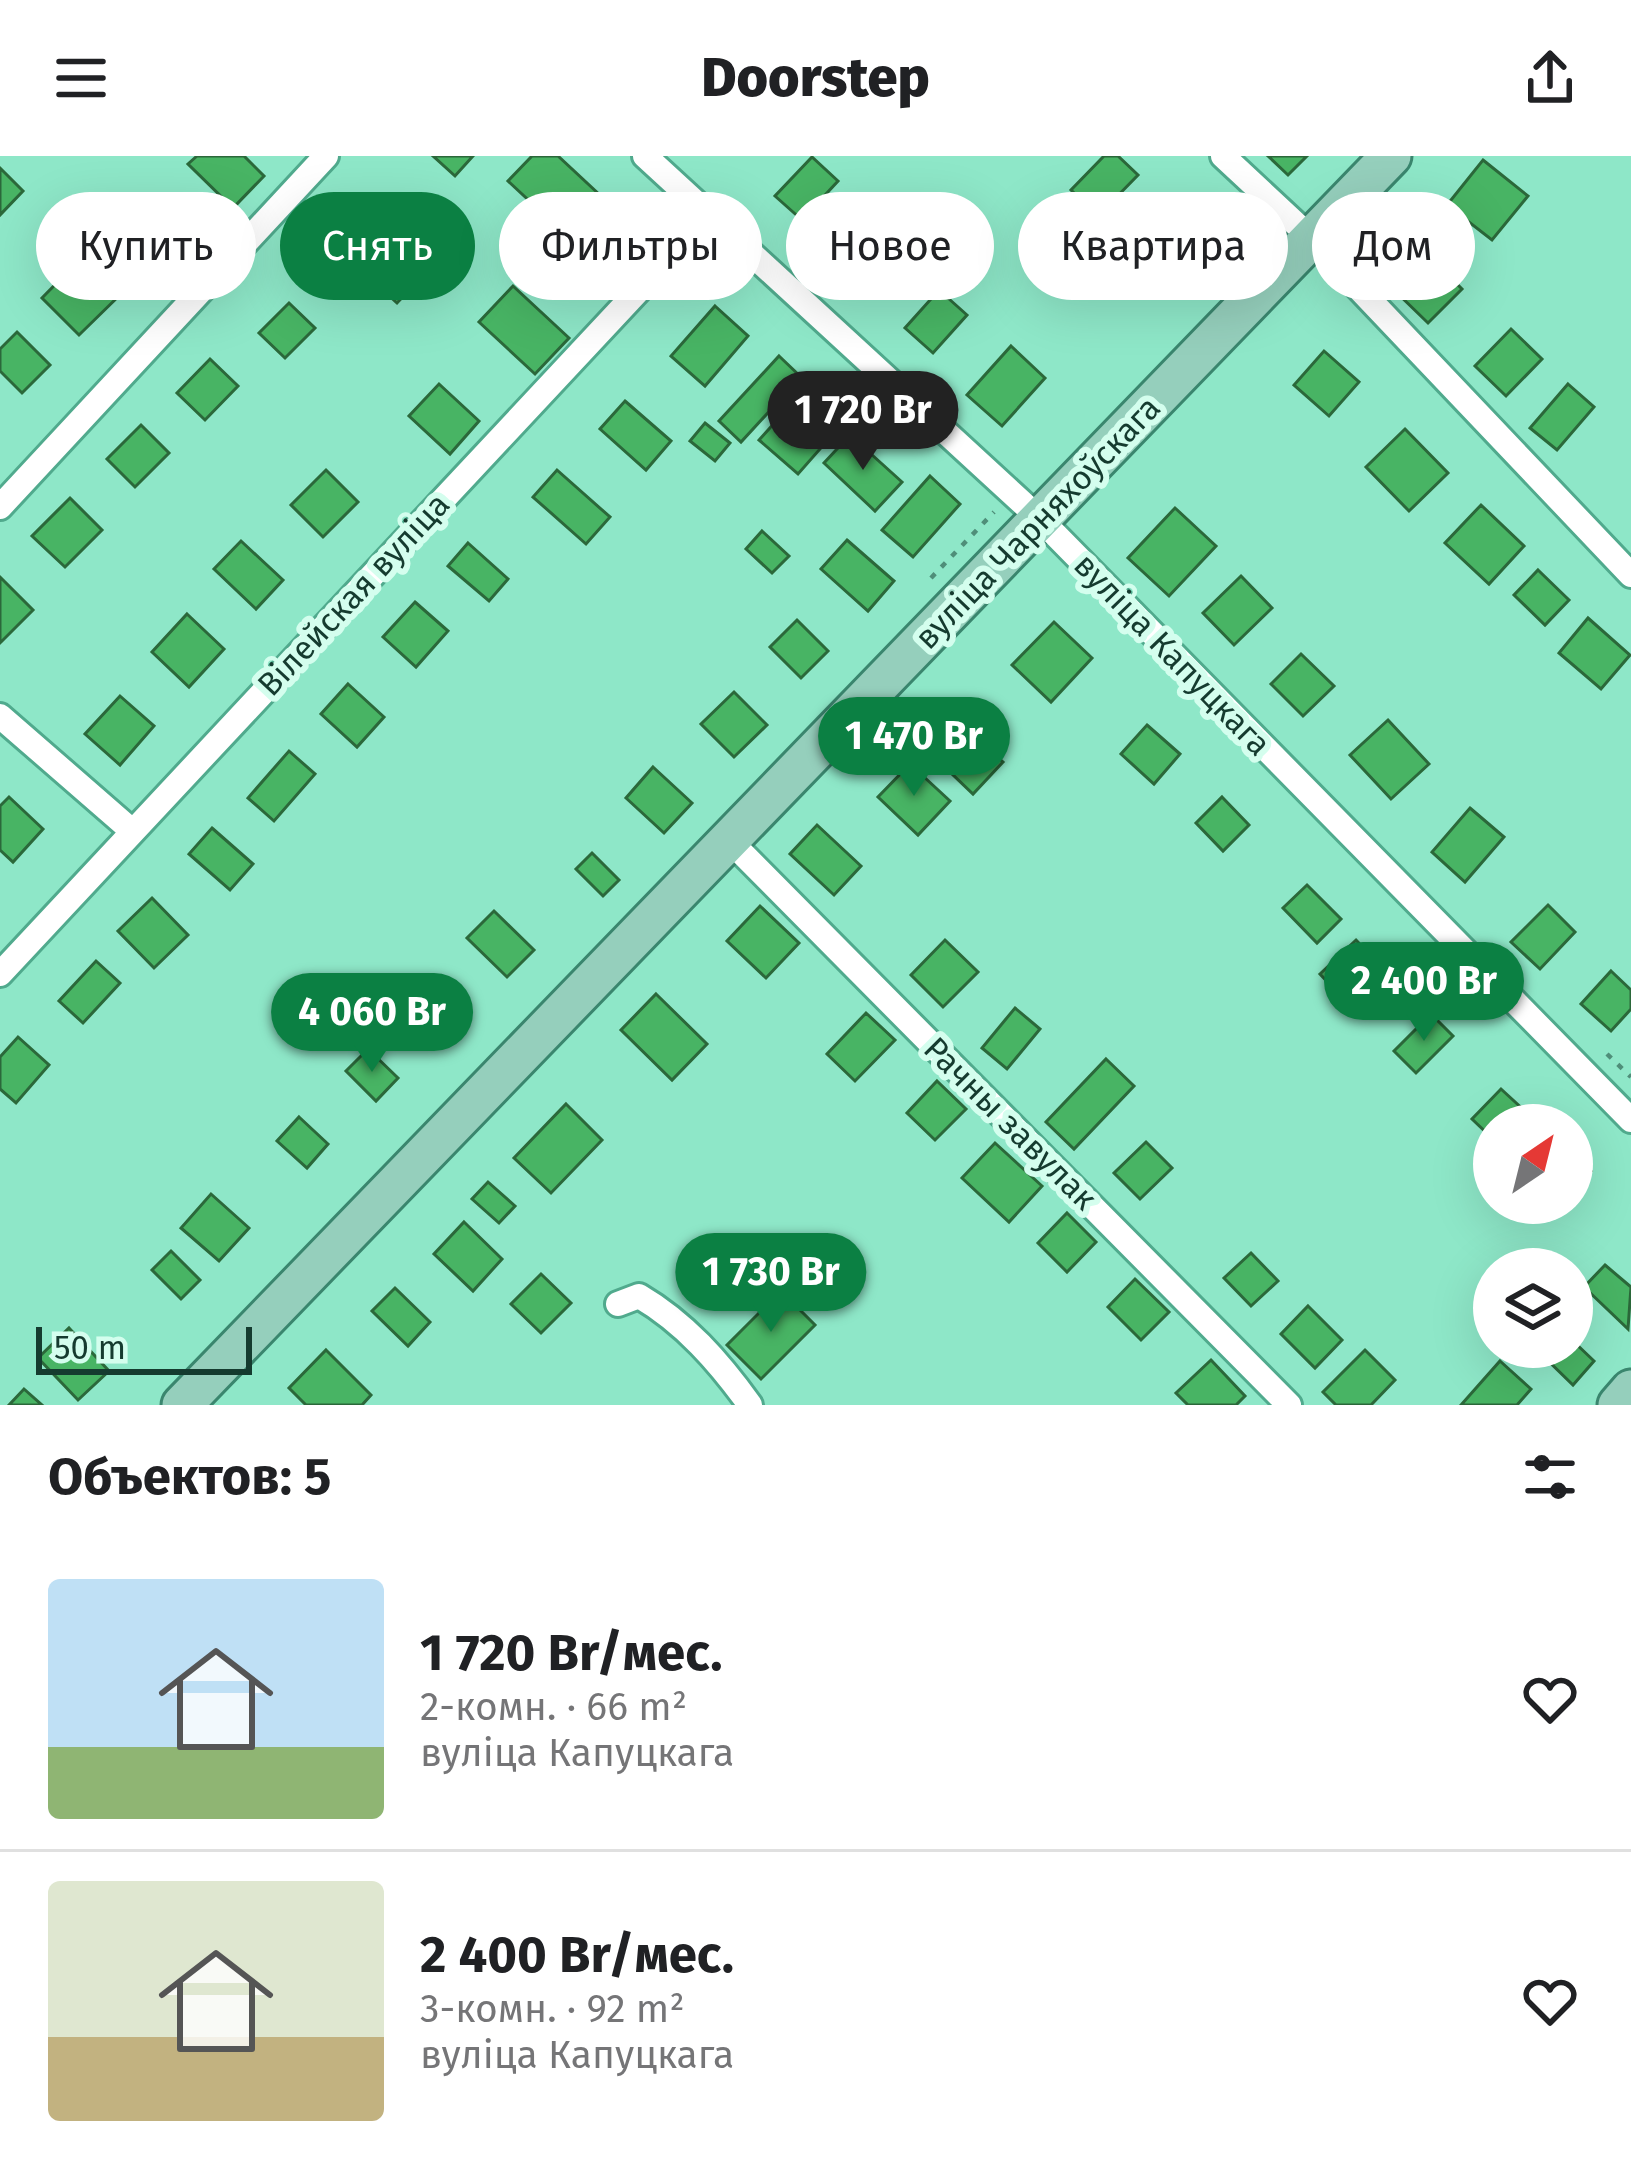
<!DOCTYPE html>
<html lang="ru">
<head>
<meta charset="utf-8">
<style>
  :root { --surface:#fff; --page:#f2f2f2; --text:#202124; --muted:#757577; --line:#e0e0e0; --accent:#0b8043 }
  body { margin:0; font-family:"Fira Sans",sans-serif; background:var(--page); color:var(--text); height:100vh; display:flex; flex-direction:column; font-size:45px; white-space:nowrap }
  * { box-sizing:border-box; margin:0 }
  p { font-size:39px; color:var(--muted) }
  .icon { flex:none; width:66px; height:66px; fill:none; stroke:currentColor; stroke-width:2; stroke-linecap:round; stroke-linejoin:round }
  .map { position:relative; height:1249px; overflow:hidden }
  .sheet { display:flex; flex-direction:column; background:var(--surface); flex:1 }
  .sheet>* { flex:none }
  .top-card { position:absolute; left:36px; top:36px; width:1560px; height:108px; display:flex; gap:24px }
  .needle { width:78px; rotate:35deg }
  .buttons { position:absolute; left:1473px; top:948px; display:grid; gap:24px }
  .buttons a { display:grid; place-items:center; width:120px; height:120px; border-radius:50%; background:var(--surface); box-shadow:0 12px 48px #0002; font-size:60px }
  .scale { position:absolute; left:36px; bottom:30px; width:216px; box-sizing:border-box; padding-left:12px; border:6px solid #153b2f; border-top:0; font-size:33px; line-height:42px; white-space:nowrap; color:#153b2f; -webkit-text-stroke:9px #d4feee; paint-order:stroke }
  .price { position:absolute; translate:-50% -102px; padding:0 27px; border-radius:42px; background:var(--accent); color:#fff; font-size:39px; line-height:78px; filter:drop-shadow(0 3px 6px #0008) }
  .price::after { content:''; position:absolute; left:50%; top:72px; width:36px; height:27px; margin-left:-18px; background:inherit; clip-path:polygon(0 0,100% 0,50% 100%) }
  .price.on { background:#222; color:#fff }
  ul { padding:0; list-style:none }
  li { display:flex; align-items:center; gap:36px; height:300px; padding:0 48px }
  li+li { border-top:3px solid var(--line) }
  li span { display:grid; place-items:center; flex:none; width:336px; height:240px; border-radius:12px; color:#555 }
  li>.icon { margin-inline-start:auto }
  span .icon { width:144px; height:144px; fill:#fffc; stroke-width:1 }
  li b { font-size:51px }
  h2 { display:flex; justify-content:space-between; align-items:center; height:144px; padding:0 48px; font-size:51px }
  .pill { padding:0 42px; border-radius:54px; background:var(--surface); box-shadow:0 12px 48px #0002; font-size:42px; line-height:108px }
  .pill.on { background:var(--accent); color:#fff }
  header { display:flex; justify-content:space-between; align-items:center; height:156px; padding:0 48px; background:var(--surface); font-size:54px; font-weight:800 }
  .map>svg:first-child { display:block }
  .building { fill:#48b464; stroke:#2b683a; stroke-width:3 }
  .lines { fill:none; stroke-linecap:round; stroke-linejoin:round }
  .minor-casing { stroke:#50aa8d; stroke-width:30 }
  .primary-casing { stroke:#3a866e; stroke-width:45 }
  .path { stroke:#4f8e79; stroke-width:4.5; stroke-dasharray:6 9; stroke-linecap:butt }
  .minor { stroke:#fff; stroke-width:24 }
  .primary { stroke:#95cfbc; stroke-width:39 }
  .labels { text-anchor:middle; stroke-width:12; stroke-linejoin:round; paint-order:stroke }
  .street-label { font-size:33px; fill:#153b2f; stroke:#d4feee }
</style>
</head>
<body>
<header><svg class="icon" aria-label="menu" viewBox="0 0 24 24"><path d="M4 6h16M4 12h16M4 18h16"/></svg>Doorstep<svg class="icon" aria-label="share" viewBox="0 0 24 24"><path d="M12 15V3M7 8l5-5 5 5M5 13v7h14v-7"/></svg></header>
<div class="map">
<svg width="1631" height="1249" viewBox="0 0 1631 1249">
  <rect width="100%" height="100%" fill="#8ee7c8"/>
  <!-- building -->
  <g class="building">
    <path d="M197,0H244L264,20L233,52L188,8Z"/>
    <path d="M433,0H473L455,20Z"/>
    <path d="M532,0H558L631,68L595,106L508,25Z"/>
    <path d="M1104,0H1118L1138,19L1098,60L1071,34Z"/>
    <path d="M1268,0H1307L1288,19Z"/>
    <path d="M812,1L838,25L802,64L775,40Z"/>
    <path d="M1483,4L1528,40L1492,84L1447,49Z"/>
    <path d="M0,12L23,35L0,59Z"/>
    <path d="M1171,50L1211,87L1168,133L1127,96Z"/>
    <path d="M171,51L201,81L168,114L138,84Z"/>
    <path d="M882,58L912,86L870,132L840,104Z"/>
    <path d="M360,77L415,128L397,147L342,97Z"/>
    <path d="M88,95L126,133L79,179L42,142Z"/>
    <path d="M1427,98L1462,133L1428,167L1392,132Z"/>
    <path d="M513,130L569,182L535,218L479,166Z"/>
    <path d="M939,134L967,159L933,197L905,172Z"/>
    <path d="M289,147L315,172L285,202L259,177Z"/>
    <path d="M715,150L748,180L705,230L671,200Z"/>
    <path d="M1511,173L1542,203L1506,240L1475,210Z"/>
    <path d="M17,176L50,209L22,237L0,215V193Z"/>
    <path d="M1011,190L1045,222L1002,270L967,239Z"/>
    <path d="M1324,195L1359,226L1329,260L1294,229Z"/>
    <path d="M779,200L801,221L741,286L719,265Z"/>
    <path d="M210,203L238,230L205,264L177,237Z"/>
    <path d="M439,228L479,265L450,298L409,260Z"/>
    <path d="M1568,228L1594,251L1557,294L1530,272Z"/>
    <path d="M804,234L842,268L798,318L759,284Z"/>
    <path d="M625,245L671,285L646,314L600,273Z"/>
    <path d="M705,267L730,287L715,305L690,285Z"/>
    <path d="M141,269L169,297L135,331L107,303Z"/>
    <path d="M1405,273L1448,317L1409,355L1366,311Z"/>
    <path d="M850,279L902,326L875,355L824,307Z"/>
    <path d="M326,314L358,346L323,381L291,349Z"/>
    <path d="M557,314L610,361L586,388L533,341Z"/>
    <path d="M930,320L960,348L913,401L882,374Z"/>
    <path d="M70,342L102,374L65,411L32,380Z"/>
    <path d="M1481,349L1524,390L1489,428L1445,387Z"/>
    <path d="M1175,352L1216,390L1169,440L1128,402Z"/>
    <path d="M762,375L789,400L772,417L746,393Z"/>
    <path d="M847,384L894,425L868,455L821,413Z"/>
    <path d="M241,385L283,424L256,453L214,413Z"/>
    <path d="M468,387L508,423L489,445L448,410Z"/>
    <path d="M1538,414L1569,444L1545,469L1514,439Z"/>
    <path d="M1241,420L1272,452L1234,489L1203,457Z"/>
    <path d="M0,421L33,454L0,487Z"/>
    <path d="M415,446L448,475L416,511L383,481Z"/>
    <path d="M187,458L224,493L189,531L152,496Z"/>
    <path d="M1588,462L1630,499L1601,533L1559,497Z"/>
    <path d="M797,464L828,495L801,522L770,491Z"/>
    <path d="M1054,466L1092,502L1051,546L1012,509Z"/>
    <path d="M1301,498L1334,530L1303,560L1271,528Z"/>
    <path d="M348,528L384,561L357,591L321,558Z"/>
    <path d="M734,536L767,569L734,601L701,568Z"/>
    <path d="M120,540L154,570L120,609L85,578Z"/>
    <path d="M958,564L1003,606L973,638L928,595Z"/>
    <path d="M1388,564L1429,608L1391,643L1350,599Z"/>
    <path d="M1147,569L1180,598L1154,628L1121,598Z"/>
    <path d="M289,595L315,618L274,665L248,642Z"/>
    <path d="M910,608L950,645L918,679L878,641Z"/>
    <path d="M653,611L692,647L664,677L626,642Z"/>
    <path d="M9,641L43,673L13,706L0,694V650Z"/>
    <path d="M1222,641L1249,669L1223,695L1196,667Z"/>
    <path d="M1470,652L1504,681L1465,726L1432,696Z"/>
    <path d="M817,669L861,710L834,739L790,698Z"/>
    <path d="M212,672L253,708L230,734L189,698Z"/>
    <path d="M592,697L619,724L603,740L576,713Z"/>
    <path d="M1307,729L1341,763L1317,787L1283,752Z"/>
    <path d="M152,742L188,779L154,812L118,775Z"/>
    <path d="M1548,749L1575,776L1540,813L1511,786Z"/>
    <path d="M760,750L799,787L766,822L727,785Z"/>
    <path d="M494,755L534,794L507,821L467,782Z"/>
    <path d="M945,784L978,816L943,851L911,819Z"/>
    <path d="M1356,784L1386,816L1350,850L1320,818Z"/>
    <path d="M96,805L120,827L83,867L59,845Z"/>
    <path d="M1611,815L1631,834V853L1611,875L1581,848Z"/>
    <path d="M430,824L462,857L437,881L406,848Z"/>
    <path d="M656,838L707,888L672,924L621,874Z"/>
    <path d="M1015,852L1040,873L1007,913L982,892Z"/>
    <path d="M866,857L895,884L855,925L827,898Z"/>
    <path d="M1431,858L1453,880L1416,917L1394,895Z"/>
    <path d="M18,881L49,909L16,947L0,933V901Z"/>
    <path d="M368,893L398,922L376,945L346,915Z"/>
    <path d="M1106,903L1134,930L1074,993L1046,966Z"/>
    <path d="M937,925L966,953L935,984L907,957Z"/>
    <path d="M1501,933L1538,967L1494,969V984L1472,963Z"/>
    <path d="M566,948L602,984L551,1037L514,1002Z"/>
    <path d="M299,961L328,988L307,1012L277,985Z"/>
    <path d="M1146,986L1172,1012L1140,1043L1114,1017Z"/>
    <path d="M995,987L1042,1030L1009,1066L962,1022Z"/>
    <path d="M1572,998L1591,1015L1574,1032L1572,1030Z"/>
    <path d="M488,1026L515,1050L499,1067L472,1043Z"/>
    <path d="M211,1038L249,1072L219,1105L181,1072Z"/>
    <path d="M1067,1057L1096,1086L1067,1116L1038,1087Z"/>
    <path d="M464,1066L502,1103L473,1135L434,1098Z"/>
    <path d="M171,1095L200,1124L181,1143L152,1114Z"/>
    <path d="M1251,1097L1278,1125L1251,1150L1224,1122Z"/>
    <path d="M1605,1109L1631,1131L1628,1173L1584,1131Z"/>
    <path d="M541,1118L571,1147L541,1177L511,1148Z"/>
    <path d="M1135,1123L1169,1156L1141,1184L1108,1151Z"/>
    <path d="M395,1132L430,1166L408,1190L372,1155Z"/>
    <path d="M781,1135L815,1169L761,1223L727,1189Z"/>
    <path d="M1308,1150L1342,1184L1315,1212L1281,1178Z"/>
    <path d="M69,1172L109,1215L78,1244L38,1202Z"/>
    <path d="M1572,1184L1594,1205L1573,1229L1534,1191H1572Z"/>
    <path d="M326,1194L371,1239L362,1249H306L289,1232Z"/>
    <path d="M1365,1194L1395,1224L1371,1249H1336L1323,1236Z"/>
    <path d="M1211,1204L1245,1240L1236,1249H1188L1176,1237Z"/>
    <path d="M1500,1205L1531,1233L1517,1249H1461Z"/>
    <path d="M24,1233L42,1249H9Z"/>
  </g>
  <g class="lines">
    <defs>
      <g id="minor">
        <path d="M645,0L1040,363L1631,964"/>
        <path d="M1223,0L1311,82L1631,419"/>
        <path d="M0,351L326,0"/>
        <path d="M0,560L131,674"/>
        <path d="M731,686L1289,1249"/>
        <path d="M0,818L708,60"/>
        <path d="M618,1148L639,1140C685,1167 719,1206 750,1249"/>
      </g>
      <g id="primary">
        <path d="M182,1249L1391,0"/>
        <path d="M1618,1249L1631,1234"/>
      </g>
    </defs>
    <!-- minor casing -->
    <use href="#minor" class="minor-casing"/>
    <!-- primary casing -->
    <use href="#primary" class="primary-casing"/>
    <!-- path -->
    <g class="path">
      <path d="M931,422L994,356"/>
      <path d="M1607,898L1631,921"/>
    </g>
    <!-- minor -->
    <use href="#minor" class="minor"/>
    <!-- primary -->
    <use href="#primary" class="primary"/>
  </g>
  <g class="labels">
    <!-- street labels -->
    <g class="street-label">
      <text transform="translate(1037 366) rotate(-46)" y="12">вуліца Чарняхоўскага</text>
      <text transform="translate(353 438) rotate(-47)" y="12">Вілейская вуліца</text>
      <text transform="translate(1173 498) rotate(46)" y="12">вуліца Капуцкага</text>
      <text transform="translate(1011 967) rotate(45)" y="12">Рачны завулак</text>
    </g>
  </g>
</svg>
<div class="buttons">
<a><svg class="needle" viewBox="-14 -14 28 28"><path d="M0-13l5 13h-10z" fill="#e53935"/><path d="M0 13l5-13h-10z" fill="#757577"/></svg></a>
<a><svg class="icon" aria-label="layers" viewBox="0 0 24 24"><path d="M12 4l9 5-9 5-9-5zM3 14l9 5 9-5"/></svg></a>
</div>
<div class="scale">50 m</div>
<b class="price on" style="left:863px;top:317px">1 720 Br</b>
<b class="price" style="left:914px;top:643px">1 470 Br</b>
<b class="price" style="left:1424px;top:888px">2 400 Br</b>
<b class="price" style="left:372px;top:919px">4 060 Br</b>
<b class="price" style="left:771px;top:1179px">1 730 Br</b>
<div class="top-card">
<a class="pill">Купить</a>
<a class="pill on">Снять</a>
<a class="pill">Фильтры</a>
<a class="pill">Новое</a>
<a class="pill">Квартира</a>
<a class="pill">Дом</a>
</div>
</div>
<section class="sheet">
<h2>Объектов: 5<svg class="icon" aria-label="filters" viewBox="0 0 24 24"><path d="M4 7h16M4 17h16"/><circle cx="9" cy="7" r="2"/><circle cx="15" cy="17" r="2"/></svg></h2>
<ul>
<li><span style="background:linear-gradient(#bfe0f5 70%,#8fb573 0)"><svg class="icon" aria-label="home" viewBox="0 0 24 24"><path d="M3 11l9-7 9 7M6 9v11h12V9"/></svg></span><div><b>1 720 Br/мес.</b><p>2-комн. · 66 m²</p><p>вуліца Капуцкага</p></div><svg class="icon" aria-label="heart" viewBox="0 0 24 24"><path d="M12 20l-8-8c-3-5 5-10 8-4 3-6 11-1 8 4z"/></svg></li>
<li><span style="background:linear-gradient(#dfe7d0 65%,#c2b280 0)"><svg class="icon" aria-label="home" viewBox="0 0 24 24"><path d="M3 11l9-7 9 7M6 9v11h12V9"/></svg></span><div><b>2 400 Br/мес.</b><p>3-комн. · 92 m²</p><p>вуліца Капуцкага</p></div><svg class="icon" aria-label="heart" viewBox="0 0 24 24"><path d="M12 20l-8-8c-3-5 5-10 8-4 3-6 11-1 8 4z"/></svg></li>
</ul>
</section>
</body>
</html>
